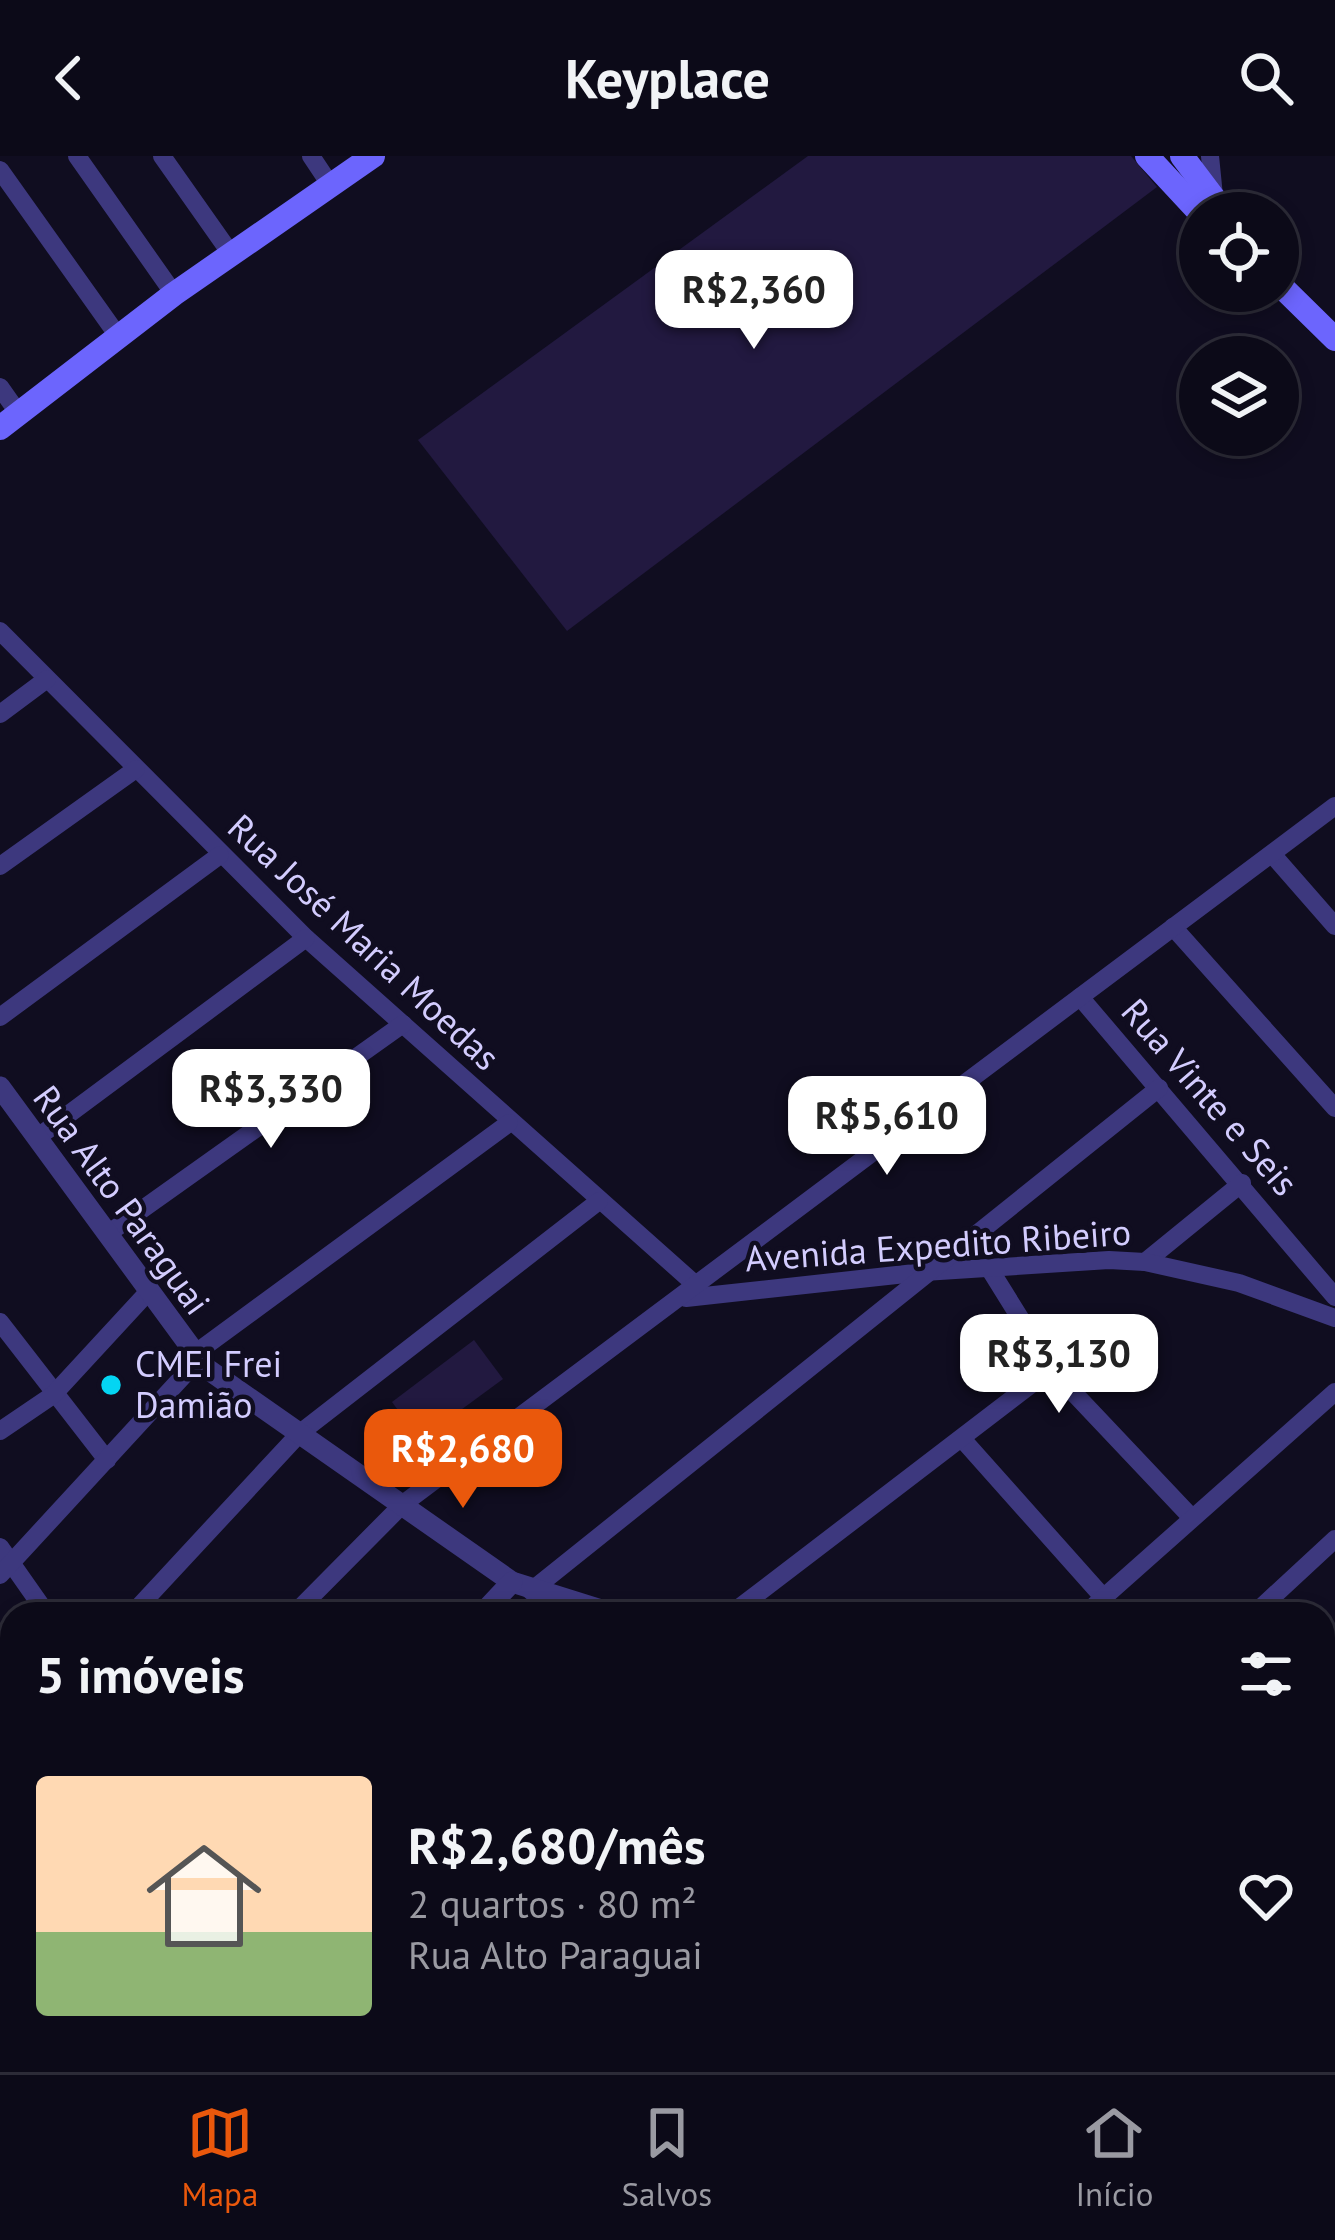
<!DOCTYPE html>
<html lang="pt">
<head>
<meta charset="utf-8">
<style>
  :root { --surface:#0c0a18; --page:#151321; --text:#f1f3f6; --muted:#9a9aa2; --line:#2c2b37; --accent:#ea580c }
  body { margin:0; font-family:"PT Sans",sans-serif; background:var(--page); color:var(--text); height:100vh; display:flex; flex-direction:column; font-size:45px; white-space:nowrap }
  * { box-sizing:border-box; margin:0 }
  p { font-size:39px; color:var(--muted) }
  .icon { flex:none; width:66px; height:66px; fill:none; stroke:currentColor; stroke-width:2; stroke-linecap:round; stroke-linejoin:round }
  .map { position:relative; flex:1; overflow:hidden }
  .drawer { position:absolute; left:0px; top:1446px; width:1335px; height:471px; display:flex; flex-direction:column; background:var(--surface); border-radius:36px 36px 0 0; box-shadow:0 6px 18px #0003,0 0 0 3px var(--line) }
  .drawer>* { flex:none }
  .tools { position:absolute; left:1179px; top:36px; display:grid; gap:24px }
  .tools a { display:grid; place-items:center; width:120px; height:120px; border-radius:50%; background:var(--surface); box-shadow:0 6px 18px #0003,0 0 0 3px var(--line); font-size:60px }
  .price { position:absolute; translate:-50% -102px; padding:0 27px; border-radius:24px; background:#fff; color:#222; font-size:39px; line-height:78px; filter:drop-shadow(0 3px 6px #0008) }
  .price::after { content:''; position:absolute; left:50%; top:72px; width:36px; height:27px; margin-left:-18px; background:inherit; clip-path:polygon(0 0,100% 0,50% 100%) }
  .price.on { background:var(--accent); color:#fff }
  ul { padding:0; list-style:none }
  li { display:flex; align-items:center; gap:36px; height:300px; padding:0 36px }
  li+li { border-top:3px solid var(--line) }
  li span { display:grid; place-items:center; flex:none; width:336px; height:240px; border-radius:12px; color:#555 }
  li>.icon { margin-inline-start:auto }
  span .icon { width:144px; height:144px; fill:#fffc; stroke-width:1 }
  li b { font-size:51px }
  h2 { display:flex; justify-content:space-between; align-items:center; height:144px; padding:0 36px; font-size:51px }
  header { display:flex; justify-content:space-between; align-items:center; height:156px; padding:0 36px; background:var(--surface); font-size:54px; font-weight:800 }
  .dock { display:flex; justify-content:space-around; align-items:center; height:168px; border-top:3px solid var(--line); background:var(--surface); font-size:33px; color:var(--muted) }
  .dock a { display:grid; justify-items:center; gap:6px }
  .dock .on { color:var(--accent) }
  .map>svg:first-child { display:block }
  .green { fill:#102929 }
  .building { fill:#221940 }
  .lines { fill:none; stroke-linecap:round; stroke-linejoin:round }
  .minor { stroke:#3d387e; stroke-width:18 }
  .tertiary { stroke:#3d387e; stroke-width:21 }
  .secondary { stroke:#6c65fd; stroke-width:24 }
  .rail { stroke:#04d5f3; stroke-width:4.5; stroke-dasharray:18 15; stroke-linecap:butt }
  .poi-dot { fill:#04d5f3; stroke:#100d20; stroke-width:4.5 }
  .labels { text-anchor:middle; stroke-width:9; stroke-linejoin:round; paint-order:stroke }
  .street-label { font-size:36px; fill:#d3ccfe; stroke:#100d20 }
  .poi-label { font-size:36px; fill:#d3ccfe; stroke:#100d20; text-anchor:start }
</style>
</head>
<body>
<header><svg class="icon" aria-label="back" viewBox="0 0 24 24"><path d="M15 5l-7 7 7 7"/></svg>Keyplace<svg class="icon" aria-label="search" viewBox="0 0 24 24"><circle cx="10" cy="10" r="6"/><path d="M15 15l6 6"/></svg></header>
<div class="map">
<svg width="1335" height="1916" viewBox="0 0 1335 1916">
  <rect width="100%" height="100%" fill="#100d20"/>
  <!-- green -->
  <path class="green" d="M895,1905H1009L983,1916H896L900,1913Z"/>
  <!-- building -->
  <g class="building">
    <path d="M808,0H1131L1157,31L567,475L418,284Z"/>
    <path d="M474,1184L503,1223L420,1284L392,1246Z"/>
  </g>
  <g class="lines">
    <!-- minor -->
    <g class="minor">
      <path d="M77,0L174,138"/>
      <path d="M162,0L231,98"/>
      <path d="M311,0L331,30"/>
      <path d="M1210,0L1214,40"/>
      <path d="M0,14L118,180"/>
      <path d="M0,231L19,258"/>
      <path d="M0,475L306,782L697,1130"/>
      <path d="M0,558L47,523"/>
      <path d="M1272,698L1335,770"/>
      <path d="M0,710L136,613"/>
      <path d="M1173,771L1335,952"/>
      <path d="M1080,841L1335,1141"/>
      <path d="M0,861L220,699"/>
      <path d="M38,981L306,782"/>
      <path d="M109,1077L403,868"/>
      <path d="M1145,1106L1242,1027"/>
      <path d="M989,1112L1053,1215L1192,1362"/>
      <path d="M686,1142L924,1116L1109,1104L1145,1106L1239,1127L1335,1162"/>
      <path d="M0,1166L107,1304"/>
      <path d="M193,1199L509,967"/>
      <path d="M0,1275L53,1239L149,1135"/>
      <path d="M964,1285L1103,1441"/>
      <path d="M0,1391L47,1458"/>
      <path d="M0,1419L198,1204"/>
      <path d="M531,1435L1159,932"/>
      <path d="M132,1458L300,1277L599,1045"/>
      <path d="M294,1458L403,1348L1335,650"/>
      <path d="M731,1458L1097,1178"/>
      <path d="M1085,1458L1335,1236"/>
      <path d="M1254,1458L1335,1383"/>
      <path d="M0,1593L12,1581"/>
      <path d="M1323,1721L1335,1737"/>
      <path d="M0,1759L12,1747"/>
      <path d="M0,1845L12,1860"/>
      <path d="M1323,1862L1335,1856"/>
      <path d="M1323,1885L1335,1895"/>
      <path d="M377,1905L386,1916"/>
      <path d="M556,1905L565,1916"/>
      <path d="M691,1905L701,1916"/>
      <path d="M864,1905L870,1916"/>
      <path d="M244,1916L255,1905"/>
      <path d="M415,1916L425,1905"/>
      <path d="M511,1916L523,1905"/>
      <path d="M1225,1916L1247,1905"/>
    </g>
    <!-- tertiary -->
    <g class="tertiary">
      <path d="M0,931L206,1212L512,1426L614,1458"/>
      <path d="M482,1458L512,1426"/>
      <path d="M1323,1558L1335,1551"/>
      <path d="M45,1916L56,1905"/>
    </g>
    <!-- secondary -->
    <g class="secondary">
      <path d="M1147,0L1200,57"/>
      <path d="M1182,0L1225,57"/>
      <path d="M1278,127L1335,183"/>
      <path d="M0,272L174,138L373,0"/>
    </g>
    <!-- rail -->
    <g class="rail">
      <path d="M1323,1801L1335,1797"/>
      <path d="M1020,1916L1048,1905"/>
    </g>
  </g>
  <!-- markers -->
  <circle class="poi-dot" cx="111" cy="1229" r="12"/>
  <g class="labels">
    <!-- street labels -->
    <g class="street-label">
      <text transform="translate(364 786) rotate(43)" y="13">Rua José Maria Moedas</text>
      <text transform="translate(1210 941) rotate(49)" y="13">Rua Vinte e Seis</text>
      <text transform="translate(122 1044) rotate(54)" y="13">Rua Alto Paraguai</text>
      <text transform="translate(938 1089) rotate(-4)" y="13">Avenida Expedito Ribeiro</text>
    </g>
    <!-- poi labels -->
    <g class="poi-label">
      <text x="135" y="1221">CMEI Frei<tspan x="135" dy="41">Damião</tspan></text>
    </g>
  </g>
</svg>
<div class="tools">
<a><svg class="icon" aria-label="locate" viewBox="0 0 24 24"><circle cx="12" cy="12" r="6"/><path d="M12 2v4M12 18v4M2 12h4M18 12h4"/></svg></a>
<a><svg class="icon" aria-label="layers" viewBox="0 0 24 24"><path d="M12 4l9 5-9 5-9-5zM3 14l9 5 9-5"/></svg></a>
</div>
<b class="price" style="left:754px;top:196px">R$2,360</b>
<b class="price" style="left:271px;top:995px">R$3,330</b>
<b class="price" style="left:887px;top:1022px">R$5,610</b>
<b class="price" style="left:1059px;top:1260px">R$3,130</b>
<b class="price on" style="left:463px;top:1355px">R$2,680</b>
<section class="drawer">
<h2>5 imóveis<svg class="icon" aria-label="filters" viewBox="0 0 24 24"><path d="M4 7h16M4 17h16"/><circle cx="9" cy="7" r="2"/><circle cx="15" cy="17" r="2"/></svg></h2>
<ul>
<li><span style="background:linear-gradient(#ffd9b3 65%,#8fb573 0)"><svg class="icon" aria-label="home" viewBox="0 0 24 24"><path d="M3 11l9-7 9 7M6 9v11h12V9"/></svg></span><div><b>R$2,680/mês</b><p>2 quartos · 80 m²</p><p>Rua Alto Paraguai</p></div><svg class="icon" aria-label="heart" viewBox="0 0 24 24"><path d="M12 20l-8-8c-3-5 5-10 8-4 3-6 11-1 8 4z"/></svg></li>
</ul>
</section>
</div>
<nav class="dock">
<a class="on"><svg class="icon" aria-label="map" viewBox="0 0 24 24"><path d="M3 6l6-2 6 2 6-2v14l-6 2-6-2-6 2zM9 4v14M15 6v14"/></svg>Mapa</a>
<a><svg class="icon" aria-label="saved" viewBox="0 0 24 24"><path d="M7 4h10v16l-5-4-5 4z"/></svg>Salvos</a>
<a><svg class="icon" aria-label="home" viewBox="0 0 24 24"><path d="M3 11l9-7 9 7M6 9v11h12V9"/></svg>Início</a>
</nav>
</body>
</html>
